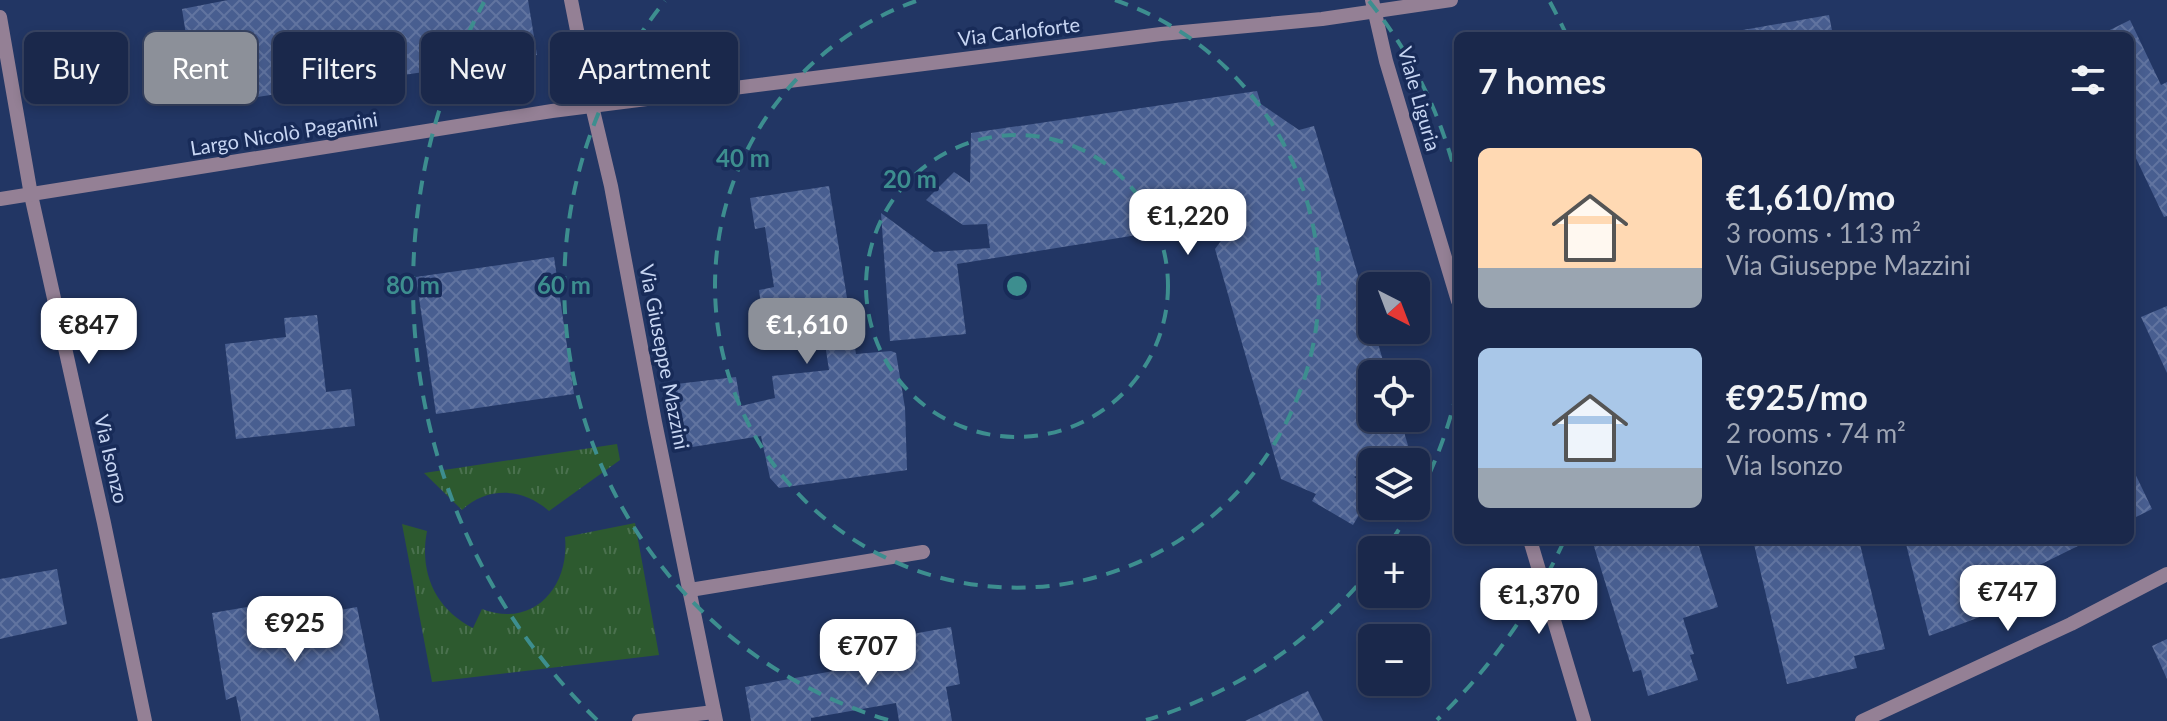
<!DOCTYPE html>
<html lang="en">
<head>
<meta charset="utf-8">
<style>
  :root { --surface:#1a284b; --page:#233052; --text:#f1f3f6; --muted:#9fa6b5; --line:#384463; --accent:#8c9099 }
  body { margin:0; font-family:Lato,sans-serif; background:var(--page); color:var(--text); height:100vh; display:flex; flex-direction:column; font-size:30px; white-space:nowrap }
  * { box-sizing:border-box; margin:0 }
  p { font-size:26px; color:var(--muted) }
  .icon { flex:none; width:44px; height:44px; fill:none; stroke:currentColor; stroke-width:2; stroke-linecap:round; stroke-linejoin:round }
  .map { position:relative; flex:1; overflow:hidden }
  .side { position:absolute; left:1454px; top:32px; width:680px; height:512px; display:flex; flex-direction:column; background:var(--surface); border-radius:12px; box-shadow:0 4px 12px #0003,0 0 0 2px var(--line) }
  .side>* { flex:none }
  .hud { position:absolute; left:24px; top:32px; width:760px; height:72px; display:flex; gap:16px }
  .needle { width:52px; rotate:138deg }
  .controls { position:absolute; left:1358px; top:272px; display:grid; gap:16px }
  .controls a { display:grid; place-items:center; width:72px; height:72px; border-radius:12px; background:var(--surface); box-shadow:0 4px 12px #0003,0 0 0 2px var(--line); font-size:40px }
  .price { position:absolute; translate:-50% -68px; padding:0 18px; border-radius:16px; background:#fff; color:#222; font-size:26px; line-height:52px; filter:drop-shadow(0 2px 4px #0008) }
  .price::after { content:''; position:absolute; left:50%; top:48px; width:24px; height:18px; margin-left:-12px; background:inherit; clip-path:polygon(0 0,100% 0,50% 100%) }
  .price.selected { background:var(--accent); color:#fff }
  ul { padding:0; list-style:none }
  li { display:flex; align-items:center; gap:24px; height:200px; padding:0 24px }
  li span { display:grid; place-items:center; flex:none; width:224px; height:160px; border-radius:12px; color:#555 }
  li>.icon { margin-inline-start:auto }
  span .icon { width:96px; height:96px; fill:#fffc; stroke-width:1 }
  li b { font-size:34px }
  h2 { display:flex; justify-content:space-between; align-items:center; height:96px; padding:0 24px; font-size:34px }
  .chip { padding:0 28px; border-radius:12px; background:var(--surface); box-shadow:0 4px 12px #0003,0 0 0 2px var(--line); font-size:28px; line-height:72px }
  .chip.selected { background:var(--accent); color:#fff }
  .map>svg:first-child { display:block }
  .grass { fill:url(#grass-tufts) }
  .building { fill:url(#building-cross-hatch) }
  .lines { fill:none; stroke-linecap:round; stroke-linejoin:round }
  .minor { stroke:#948095; stroke-width:14 }
  .ring { fill:none; stroke:#3d8e8f; stroke-width:4; stroke-dasharray:14 10 }
  .labels { text-anchor:middle; stroke-width:7; stroke-linejoin:round; paint-order:stroke }
  .street-label { font-size:20px; fill:#c8d6f3; stroke:#182b58 }
  .centre { fill:#3d8e8f; stroke:#182b58; stroke-width:4 }
  .ring-label { font-size:24px; text-anchor:middle; font-weight:bold; fill:#3d8e8f; stroke:#182b58; stroke-width:7; stroke-linejoin:round; paint-order:stroke }
</style>
</head>
<body>
<div class="map">
<svg width="2167" height="721" viewBox="0 0 2167 721">
  <defs>
    <pattern id="grass-tufts" width="24" height="20" patternUnits="userSpaceOnUse" patternTransform="scale(2)"><rect width="24" height="20" fill="#2d5a2f"/><path d="M3 7l-1-3M5 7V3M7 7l1-3M15 17l-1-3M17 17v-4M19 17l1-3" fill="none" stroke="#4a714e"/></pattern>
    <pattern id="building-cross-hatch" width="8" height="8" patternUnits="userSpaceOnUse" patternTransform="scale(2)"><rect width="8" height="8" fill="#485e90"/><path d="M0 0l8 8M0 8l8-8" fill="none" stroke="#6174a0"/></pattern>
  </defs>
  <rect width="100%" height="100%" fill="#223664"/>
  <!-- grass -->
  <g class="grass">
    <path d="M617,444L620,460L549,511C523,488 488,486 462,510L424,473Z"/>
    <path d="M635,523L659,655L432,682L402,524L427,531C419,572 435,609 473,628L482,609C533,629 570,587 565,537Z"/>
  </g>
  <!-- building -->
  <g class="building">
    <path d="M228,0H528L537,55L197,106L182,9Z"/>
    <path d="M1829,15L1833,36H1721L1720,34Z"/>
    <path d="M2130,20L2161,85L2167,82V216L2164,217L2133,152L2130,154V36H2098Z"/>
    <path d="M1257,91L1261,104L1299,130L1314,126L1387,374H1372V418H1400L1409,449L1383,462H1372V468L1354,477L1372,489V493L1353,525L1312,501L1316,494L1281,479L1215,249L1226,234L1195,211L1187,227L957,264L966,334L890,341L881,213L934,252L990,248L987,224L963,225L926,200L954,172L970,183L971,133Z"/>
    <path d="M829,186L856,354L891,351L896,353L905,408L907,470L779,488L770,478L761,436L686,448L668,385L736,377L741,406L775,398L772,376L829,370L821,318L764,326L759,290L774,287L765,227L755,229L750,198Z"/>
    <path d="M554,257L574,394L436,414L416,277Z"/>
    <path d="M2167,306V373L2141,317Z"/>
    <path d="M317,315L326,392L351,389L355,426L236,439L225,344L286,337L284,318Z"/>
    <path d="M2130,463L2152,509L2130,520Z"/>
    <path d="M1592,540H1707L1698,543L1718,607L1683,618L1694,654L1690,655L1698,680L1648,696L1641,670L1633,672Z"/>
    <path d="M1753,540H1859L1885,649L1854,656L1857,668L1787,684Z"/>
    <path d="M1905,540H2090L1983,593L1988,614L1929,636Z"/>
    <path d="M57,569L67,624L0,639V579Z"/>
    <path d="M293,599L296,618L357,607L380,721H241L236,696L226,700L212,613Z"/>
    <path d="M951,627L960,684L946,687L952,721H899L896,703L811,718V721H751L745,687L899,659L901,667L911,665L907,635Z"/>
    <path d="M2167,639V679L2152,646Z"/>
    <path d="M1308,691L1323,721H1245Z"/>
  </g>
  <g class="lines">
    <!-- minor -->
    <g class="minor">
      <path d="M571,0L592,106L611,186L655,422L716,721"/>
      <path d="M1372,0L1386,61L1458,301"/>
      <path d="M0,17L31,195L104,523L145,721"/>
      <path d="M0,199L552,111L1161,34L1322,19L1451,0"/>
      <path d="M1530,540L1584,721"/>
      <path d="M690,590L923,552"/>
      <path d="M639,721L714,712"/>
      <path d="M1862,721L2071,624L2167,574"/>
    </g>
  </g>
  <!-- distance rings -->
  <g class="ring">
    <circle cx="1017" cy="286" r="151"/>
    <path d="M1115 0A302 302 0 1 1 919 0"/>
    <path d="M1457 392A453 453 0 0 1 1417 499M1411 509A453 453 0 0 1 1386 549M1372 568A453 453 0 0 1 1146 720M888 720A453 453 0 0 1 665 1M1369 1A453 453 0 0 1 1457 180"/>
    <path d="M1564 541A604 604 0 0 1 1437 720M597 720A604 604 0 0 1 484 2M1550 2A604 604 0 0 1 1567 36"/>
  </g>
  <g class="labels">
    <!-- street labels -->
    <g class="street-label">
      <text transform="translate(1019 32) rotate(-7)" y="7">Via Carloforte</text>
      <text transform="translate(1419 99) rotate(74)" y="7">Viale Liguria</text>
      <text transform="translate(284 134) rotate(-9)" y="7">Largo Nicolò Paganini</text>
      <text transform="translate(664 357) rotate(79)" y="7">Via Giuseppe Mazzini</text>
      <text transform="translate(111 459) rotate(77)" y="7">Via Isonzo</text>
    </g>
  </g>
  <circle cx="1017" cy="286" r="12" class="centre"/>
  <g class="ring-label">
    <text x="743" y="167">40 m</text>
    <text x="910" y="188">20 m</text>
    <text x="413" y="294">80 m</text>
    <text x="564" y="294">60 m</text>
  </g>
</svg>
<div class="controls">
<a><svg class="needle" viewBox="-14 -14 28 28"><path d="M0-13l5 13h-10z" fill="#e53935"/><path d="M0 13l5-13h-10z" fill="#9fa6b5"/></svg></a>
<a><svg class="icon" aria-label="locate" viewBox="0 0 24 24"><circle cx="12" cy="12" r="6"/><path d="M12 2v4M12 18v4M2 12h4M18 12h4"/></svg></a>
<a><svg class="icon" aria-label="layers" viewBox="0 0 24 24"><path d="M12 4l9 5-9 5-9-5zM3 14l9 5 9-5"/></svg></a>
<a>+</a>
<a>−</a>
</div>
<b class="price" style="left:1188px;top:257px">€1,220</b>
<b class="price" style="left:89px;top:366px">€847</b>
<b class="price selected" style="left:807px;top:366px">€1,610</b>
<b class="price" style="left:2008px;top:633px">€747</b>
<b class="price" style="left:1539px;top:636px">€1,370</b>
<b class="price" style="left:295px;top:664px">€925</b>
<b class="price" style="left:868px;top:687px">€707</b>
<div class="hud">
<a class="chip">Buy</a>
<a class="chip selected">Rent</a>
<a class="chip">Filters</a>
<a class="chip">New</a>
<a class="chip">Apartment</a>
</div>
<section class="side">
<h2>7 homes<svg class="icon" aria-label="filters" viewBox="0 0 24 24"><path d="M4 7h16M4 17h16"/><circle cx="9" cy="7" r="2"/><circle cx="15" cy="17" r="2"/></svg></h2>
<ul>
<li><span style="background:linear-gradient(#ffd9b3 75%,#9aa5b1 0)"><svg class="icon" aria-label="home" viewBox="0 0 24 24"><path d="M3 11l9-7 9 7M6 9v11h12V9"/></svg></span><div><b>€1,610/mo</b><p>3 rooms · 113 m²</p><p>Via Giuseppe Mazzini</p></div></li>
<li><span style="background:linear-gradient(#a9c7e8 75%,#9aa5b1 0)"><svg class="icon" aria-label="home" viewBox="0 0 24 24"><path d="M3 11l9-7 9 7M6 9v11h12V9"/></svg></span><div><b>€925/mo</b><p>2 rooms · 74 m²</p><p>Via Isonzo</p></div></li>
</ul>
</section>
</div>
</body>
</html>
